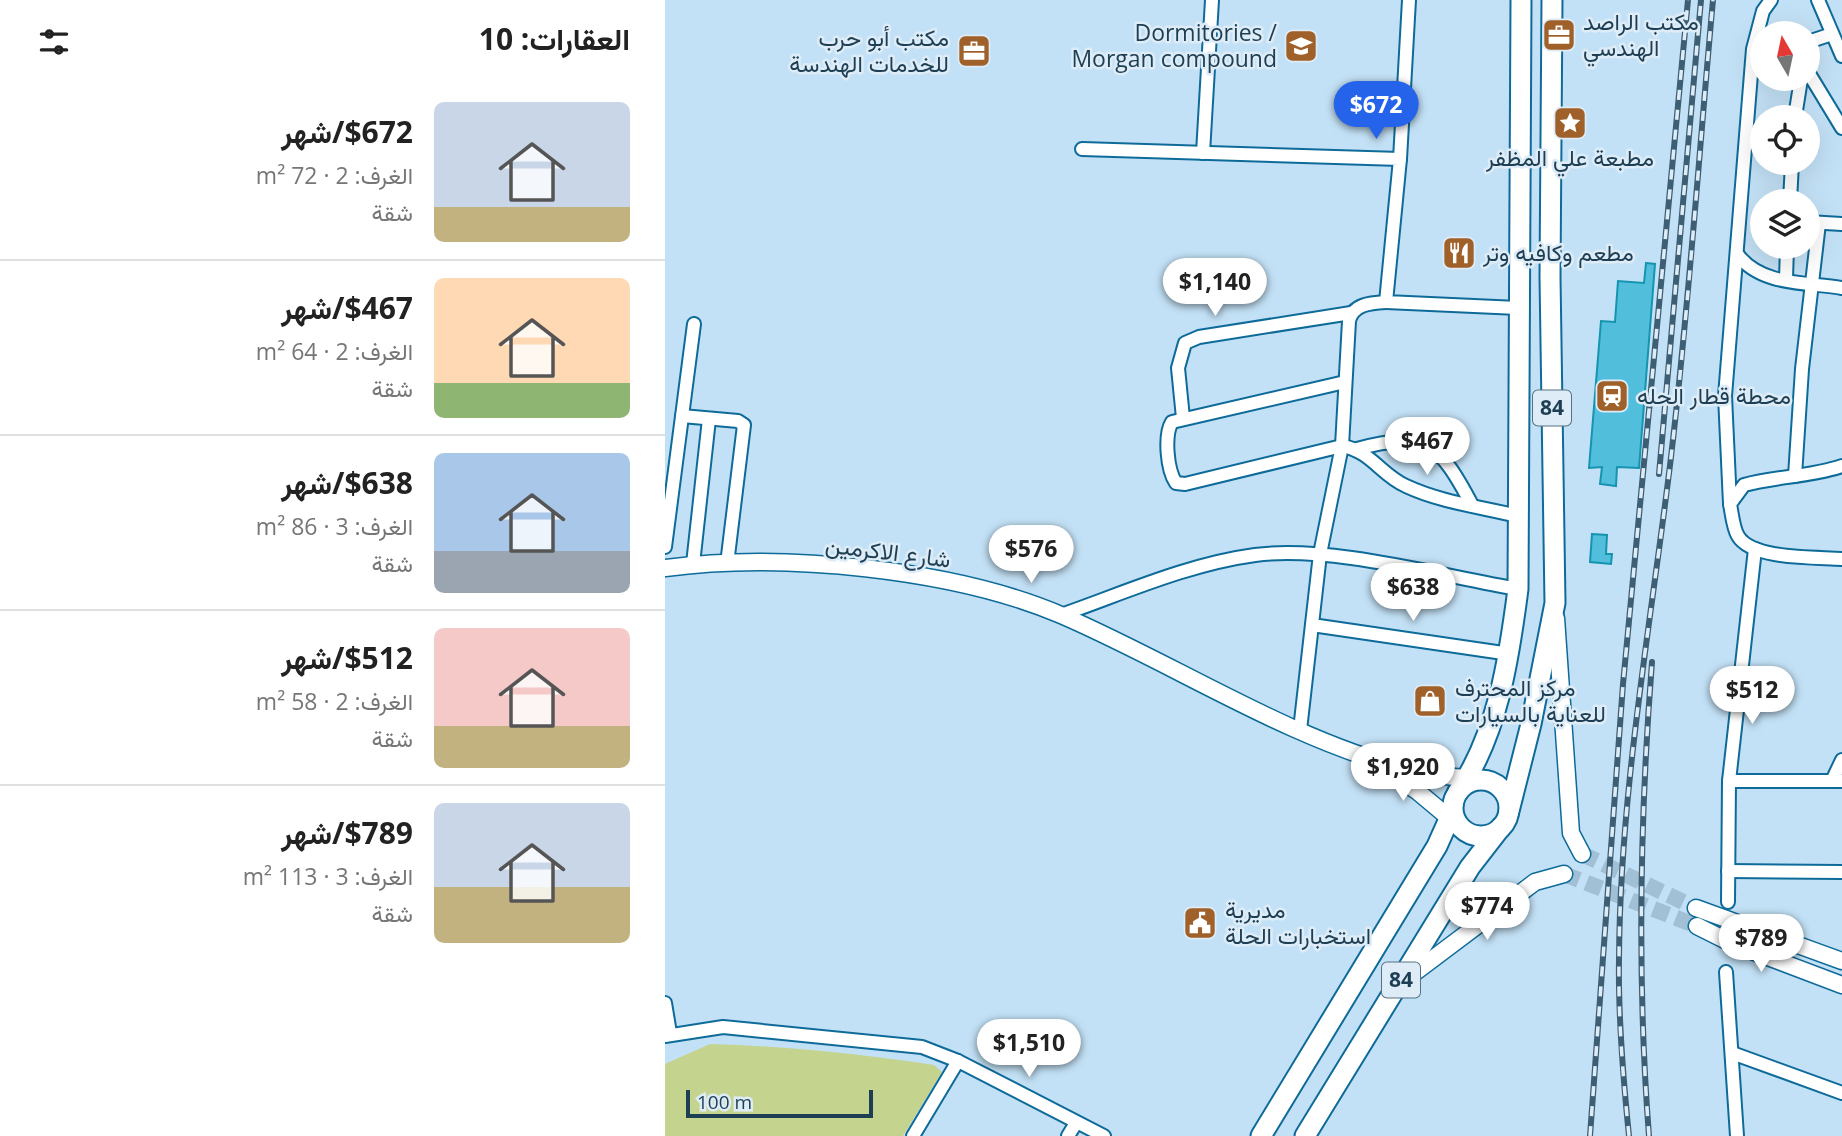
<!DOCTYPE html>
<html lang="ar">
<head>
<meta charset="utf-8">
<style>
  :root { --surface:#fff; --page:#f6f6f6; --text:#222; --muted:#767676; --line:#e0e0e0; --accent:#2563eb }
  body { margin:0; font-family:"Open Sans",Vazirmatn,sans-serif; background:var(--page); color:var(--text); direction:rtl; height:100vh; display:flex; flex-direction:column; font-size:26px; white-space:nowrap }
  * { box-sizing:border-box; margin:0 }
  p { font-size:23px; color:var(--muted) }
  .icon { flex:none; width:38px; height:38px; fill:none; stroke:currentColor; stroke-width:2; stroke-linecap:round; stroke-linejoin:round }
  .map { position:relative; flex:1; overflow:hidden; direction:ltr }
  .panel { display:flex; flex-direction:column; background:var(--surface); width:665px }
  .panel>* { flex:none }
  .needle { width:46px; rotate:351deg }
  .controls { position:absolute; left:1085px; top:21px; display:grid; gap:14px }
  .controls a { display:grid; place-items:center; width:70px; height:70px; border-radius:50%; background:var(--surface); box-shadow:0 7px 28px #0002; font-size:35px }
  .scale { position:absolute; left:21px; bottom:18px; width:187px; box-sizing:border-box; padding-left:7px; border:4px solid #1d3e53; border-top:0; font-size:19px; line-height:24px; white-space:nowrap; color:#1d3e53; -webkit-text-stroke:5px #ddecf7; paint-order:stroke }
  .price { position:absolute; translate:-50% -60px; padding:0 16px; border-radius:24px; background:#fff; color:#222; font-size:23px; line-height:46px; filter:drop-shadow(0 2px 4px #0008) }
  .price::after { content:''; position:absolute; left:50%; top:42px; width:21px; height:16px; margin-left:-10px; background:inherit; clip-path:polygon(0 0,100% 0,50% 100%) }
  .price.active { background:var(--accent); color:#fff }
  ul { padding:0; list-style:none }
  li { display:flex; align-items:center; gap:21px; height:175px; padding:0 35px }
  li+li { border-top:2px solid var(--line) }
  li span { display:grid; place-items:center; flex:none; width:196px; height:140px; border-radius:10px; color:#555 }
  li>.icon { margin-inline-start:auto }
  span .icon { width:84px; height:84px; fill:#fffc; stroke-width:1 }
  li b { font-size:30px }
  h2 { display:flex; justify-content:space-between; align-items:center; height:84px; padding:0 35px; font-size:30px }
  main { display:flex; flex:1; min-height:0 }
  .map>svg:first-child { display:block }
  .green { fill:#c4d38d }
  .building { fill:#51bfdc; stroke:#1594b0; stroke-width:2 }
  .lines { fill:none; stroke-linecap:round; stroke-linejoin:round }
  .tertiary-tunnel { stroke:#a2c0d5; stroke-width:16; stroke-dasharray:16 8; stroke-linecap:butt }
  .minor-casing { stroke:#0e6b99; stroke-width:16 }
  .tertiary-casing { stroke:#0e6b99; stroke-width:19 }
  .primary-casing { stroke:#0e6b99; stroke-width:23 }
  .minor { stroke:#fff; stroke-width:12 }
  .tertiary { stroke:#fff; stroke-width:16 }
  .primary { stroke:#fff; stroke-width:19 }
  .rail-casing { stroke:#3d5e73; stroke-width:6 }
  .rail { stroke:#ddecf7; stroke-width:3.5; stroke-dasharray:10; stroke-linecap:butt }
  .labels { text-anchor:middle; stroke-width:5; stroke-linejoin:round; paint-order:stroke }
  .shield { fill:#ddecf7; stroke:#577284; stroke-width:2 }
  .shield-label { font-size:21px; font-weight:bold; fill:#1d3e53 }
  .poi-label { font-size:23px; fill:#1d3e53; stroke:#ddecf7; text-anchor:start }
  .street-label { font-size:23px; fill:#1d3e53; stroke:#ddecf7 }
</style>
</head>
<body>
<main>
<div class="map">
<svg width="1177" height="1136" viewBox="0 0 1177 1136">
  <rect width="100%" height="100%" fill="#c3e1f6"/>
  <!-- green -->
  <path class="green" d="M45,1044C121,1046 195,1054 269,1065L277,1072L238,1136H0V1064Z"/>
  <!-- building -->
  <g class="building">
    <path d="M981,263L990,264L974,468L952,467L951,486L935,484L937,467L924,468L936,321L950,322L953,281L979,283Z"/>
    <path d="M927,534L942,535L941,554H947L946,564L925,562Z"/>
  </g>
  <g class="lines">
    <!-- tertiary-tunnel -->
    <g class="tertiary-tunnel">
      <path d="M917,854L1031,908"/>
      <path d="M899,874L1032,926"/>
    </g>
    <defs>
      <g id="minor">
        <path d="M1153,0L1177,56"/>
        <path d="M1143,42L1167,34"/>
        <path d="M1143,72L1177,128"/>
        <path d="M1130,117L1136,79"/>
        <path d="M417,149L735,159L721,302L853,308"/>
        <path d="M538,153L547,0"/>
        <path d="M735,159L744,0"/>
        <path d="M1125,201L1127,163"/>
        <path d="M1143,222L1177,224"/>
        <path d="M1073,255C1096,286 1142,282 1177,288"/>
        <path d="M1121,279L1122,247"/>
        <path d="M680,382L507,422C499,435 502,470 511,483L520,484L677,446C706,451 716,475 741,486C775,502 816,507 853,516"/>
        <path d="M17,416L73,421L79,425L62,564"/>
        <path d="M518,418L513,368L520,343L534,337L686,313"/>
        <path d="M692,449C762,430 775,445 807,505"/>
        <path d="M1177,466C1145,477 1112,476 1079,485L1065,504C1067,514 1068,528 1073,536C1087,560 1152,557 1177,559"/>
        <path d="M1130,476L1137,369L1154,223"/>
        <path d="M1065,504L1060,396L1088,49L1098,11L1106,0"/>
        <path d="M0,547L29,324"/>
        <path d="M28,564L44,419"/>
        <path d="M396,615C459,593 523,564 590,555C666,545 776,576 853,589"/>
        <path d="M647,625L845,654"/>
        <path d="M635,730L655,554L677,446L684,321C688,304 705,303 721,302"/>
        <path d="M1064,781H1177"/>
        <path d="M1167,781L1177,760"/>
        <path d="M1063,871L1177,872"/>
        <path d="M1063,902L1064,781L1090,549"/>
        <path d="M1061,972L1072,1136"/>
        <path d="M0,1003L5,1033"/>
        <path d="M0,1036L58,1027L257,1047L293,1061L439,1136"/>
        <path d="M1067,1053L1177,1093"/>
        <path d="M248,1136L293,1061"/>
        <path d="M403,1136L411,1123"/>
      </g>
      <g id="tertiary">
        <path d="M0,568C116,552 288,569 396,615C512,665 621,738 744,770C768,776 793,777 818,780"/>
        <path d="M891,618L906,833L917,854"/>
        <path d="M715,767L752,791L795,827"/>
        <path d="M1031,908L1177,961"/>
        <path d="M1032,926L1066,943L1177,985"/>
        <path d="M737,982L870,882L899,874"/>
      </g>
      <g id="primary">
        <circle cx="816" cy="808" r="28"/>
        <path d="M793,792C833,733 844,659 853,589L856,0"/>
        <path d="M844,811L866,724L890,603L885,277L887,0"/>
        <path d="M596,1136L772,846L785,817L789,800"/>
        <path d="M640,1136L805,867L836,827"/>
      </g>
    </defs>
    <!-- minor casing -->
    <use href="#minor" class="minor-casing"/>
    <!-- tertiary casing -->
    <use href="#tertiary" class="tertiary-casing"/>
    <!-- primary casing -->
    <use href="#primary" class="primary-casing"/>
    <!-- minor -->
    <use href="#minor" class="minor"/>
    <!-- tertiary -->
    <use href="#tertiary" class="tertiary"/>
    <!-- primary -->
    <use href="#primary" class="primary"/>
    <defs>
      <g id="rail">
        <path d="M994,474L1036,0"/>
        <path d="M925,1136L958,684L1023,0"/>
        <path d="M964,1136C958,1077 953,1018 954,959C955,790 986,624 1006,457C1024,305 1034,152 1048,0"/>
        <path d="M984,1136C972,981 975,817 987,662"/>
      </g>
    </defs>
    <!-- rail casing -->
    <use href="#rail" class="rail-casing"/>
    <!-- rail -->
    <use href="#rail" class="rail"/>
  </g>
  <!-- icons -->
  <defs>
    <symbol id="office-square" viewBox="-11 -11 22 22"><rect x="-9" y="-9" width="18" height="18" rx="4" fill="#a06029" stroke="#ddecf7"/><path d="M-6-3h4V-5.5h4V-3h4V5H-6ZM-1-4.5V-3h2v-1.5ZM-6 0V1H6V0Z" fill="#fff"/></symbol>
    <symbol id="university-square" viewBox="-11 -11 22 22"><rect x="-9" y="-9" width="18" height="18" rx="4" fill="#a06029" stroke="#ddecf7"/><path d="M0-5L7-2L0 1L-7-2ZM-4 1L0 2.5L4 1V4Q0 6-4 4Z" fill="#fff"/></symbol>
    <symbol id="sight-square" viewBox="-11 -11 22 22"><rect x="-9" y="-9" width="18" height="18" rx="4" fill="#a06029" stroke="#ddecf7"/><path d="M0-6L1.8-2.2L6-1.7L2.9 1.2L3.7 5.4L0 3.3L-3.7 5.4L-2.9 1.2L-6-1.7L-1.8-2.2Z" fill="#fff"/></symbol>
    <symbol id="restaurant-square" viewBox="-11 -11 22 22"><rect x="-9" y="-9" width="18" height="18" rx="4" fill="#a06029" stroke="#ddecf7"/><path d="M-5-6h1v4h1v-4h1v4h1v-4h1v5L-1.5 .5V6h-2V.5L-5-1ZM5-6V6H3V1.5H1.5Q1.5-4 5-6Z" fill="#fff"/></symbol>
    <symbol id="station-square" viewBox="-11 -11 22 22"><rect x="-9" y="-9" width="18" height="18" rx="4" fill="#a06029" stroke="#ddecf7"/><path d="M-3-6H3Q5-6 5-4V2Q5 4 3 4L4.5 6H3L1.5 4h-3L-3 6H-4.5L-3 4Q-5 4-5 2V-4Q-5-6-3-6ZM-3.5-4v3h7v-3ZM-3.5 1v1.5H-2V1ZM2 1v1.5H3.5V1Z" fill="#fff"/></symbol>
    <symbol id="shop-square" viewBox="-11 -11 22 22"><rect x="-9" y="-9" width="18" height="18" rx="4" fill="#a06029" stroke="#ddecf7"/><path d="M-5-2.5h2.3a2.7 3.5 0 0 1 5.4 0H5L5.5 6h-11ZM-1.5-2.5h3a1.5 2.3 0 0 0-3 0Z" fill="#fff"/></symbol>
    <symbol id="civic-square" viewBox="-11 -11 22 22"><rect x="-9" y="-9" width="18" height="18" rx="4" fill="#a06029" stroke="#ddecf7"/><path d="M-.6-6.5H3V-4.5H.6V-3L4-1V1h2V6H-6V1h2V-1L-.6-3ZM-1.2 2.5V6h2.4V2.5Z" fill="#fff"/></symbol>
  </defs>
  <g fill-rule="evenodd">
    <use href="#office-square" x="875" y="16" width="38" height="38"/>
    <use href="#university-square" x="617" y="27" width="38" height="38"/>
    <use href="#office-square" x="290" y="32" width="38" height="38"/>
    <use href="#sight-square" x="886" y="104" width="38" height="38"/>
    <use href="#restaurant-square" x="775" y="234" width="38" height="38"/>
    <use href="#station-square" x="928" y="377" width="38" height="38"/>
    <use href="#shop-square" x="746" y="682" width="38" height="38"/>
    <use href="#civic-square" x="516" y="904" width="38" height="38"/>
  </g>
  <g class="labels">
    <!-- shield labels -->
    <g class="shield">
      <rect x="868" y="390.5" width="38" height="35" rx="5"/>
      <rect x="717" y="962.5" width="38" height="35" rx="5"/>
    </g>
    <g class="shield-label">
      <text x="887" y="415">84</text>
      <text x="736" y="987">84</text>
    </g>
    <!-- poi labels -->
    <g class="poi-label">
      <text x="918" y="30">مكتب الراصد<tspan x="918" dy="26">الهندسي</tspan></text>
      <text x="612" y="41" text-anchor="end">Dormitories /<tspan x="612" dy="26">Morgan compound</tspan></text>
      <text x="284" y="46" text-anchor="end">مكتب أبو حرب<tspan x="284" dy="26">للخدمات الهندسة</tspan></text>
      <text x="905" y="166" text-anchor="middle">مطبعة علي المظفر</text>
      <text x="818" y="261">مطعم وكافيه وتر</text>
      <text x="972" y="404">محطة قطار الحله</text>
      <text x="790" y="696">مركز المحترف<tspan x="790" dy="26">للعناية بالسيارات</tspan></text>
      <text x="560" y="918">مديرية<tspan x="560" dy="26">استخبارات الحلة</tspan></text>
    </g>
    <!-- street labels -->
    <g class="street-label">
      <text transform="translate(223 552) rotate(7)" y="8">شارع الاكرمين</text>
    </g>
  </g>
</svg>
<div class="controls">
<a><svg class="needle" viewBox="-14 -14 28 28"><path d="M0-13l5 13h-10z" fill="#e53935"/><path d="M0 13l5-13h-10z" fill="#767676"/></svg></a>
<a><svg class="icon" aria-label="locate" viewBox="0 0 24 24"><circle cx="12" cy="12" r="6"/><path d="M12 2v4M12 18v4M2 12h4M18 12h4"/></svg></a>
<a><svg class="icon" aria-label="layers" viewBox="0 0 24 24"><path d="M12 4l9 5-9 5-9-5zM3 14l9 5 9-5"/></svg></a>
</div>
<div class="scale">100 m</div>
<b class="price active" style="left:711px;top:141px">$672</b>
<b class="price" style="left:550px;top:318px">$1,140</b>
<b class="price" style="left:762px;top:477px">$467</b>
<b class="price" style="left:366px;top:585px">$576</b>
<b class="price" style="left:748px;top:623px">$638</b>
<b class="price" style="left:1087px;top:726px">$512</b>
<b class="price" style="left:738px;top:803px">$1,920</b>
<b class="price" style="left:822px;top:942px">$774</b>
<b class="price" style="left:1096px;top:974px">$789</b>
<b class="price" style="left:364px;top:1079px">$1,510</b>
</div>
<section class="panel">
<h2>العقارات: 10<svg class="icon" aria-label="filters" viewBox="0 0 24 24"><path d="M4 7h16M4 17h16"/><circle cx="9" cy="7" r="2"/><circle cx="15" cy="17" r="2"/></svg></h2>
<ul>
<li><span style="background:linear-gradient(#c9d6e8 75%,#c2b280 0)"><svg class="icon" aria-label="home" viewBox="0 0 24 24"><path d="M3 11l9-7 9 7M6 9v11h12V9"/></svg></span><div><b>$672/شهر</b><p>الغرف: 2 · 72 m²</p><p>شقة</p></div></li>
<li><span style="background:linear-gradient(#ffd9b3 75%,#8fb573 0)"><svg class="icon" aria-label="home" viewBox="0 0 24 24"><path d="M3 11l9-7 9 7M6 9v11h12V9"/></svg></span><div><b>$467/شهر</b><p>الغرف: 2 · 64 m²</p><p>شقة</p></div></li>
<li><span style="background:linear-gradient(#a9c7e8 70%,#9aa5b1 0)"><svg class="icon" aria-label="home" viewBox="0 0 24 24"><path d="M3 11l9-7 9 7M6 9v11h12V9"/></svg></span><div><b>$638/شهر</b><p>الغرف: 3 · 86 m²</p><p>شقة</p></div></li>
<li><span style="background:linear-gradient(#f6c9c9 70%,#c2b280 0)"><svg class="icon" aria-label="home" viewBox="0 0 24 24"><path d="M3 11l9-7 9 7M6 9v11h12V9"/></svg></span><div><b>$512/شهر</b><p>الغرف: 2 · 58 m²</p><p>شقة</p></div></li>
<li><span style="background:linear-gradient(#c9d6e8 60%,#c2b280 0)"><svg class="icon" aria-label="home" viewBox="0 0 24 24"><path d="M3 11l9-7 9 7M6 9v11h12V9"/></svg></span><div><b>$789/شهر</b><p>الغرف: 3 · 113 m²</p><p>شقة</p></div></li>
</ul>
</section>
</main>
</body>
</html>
